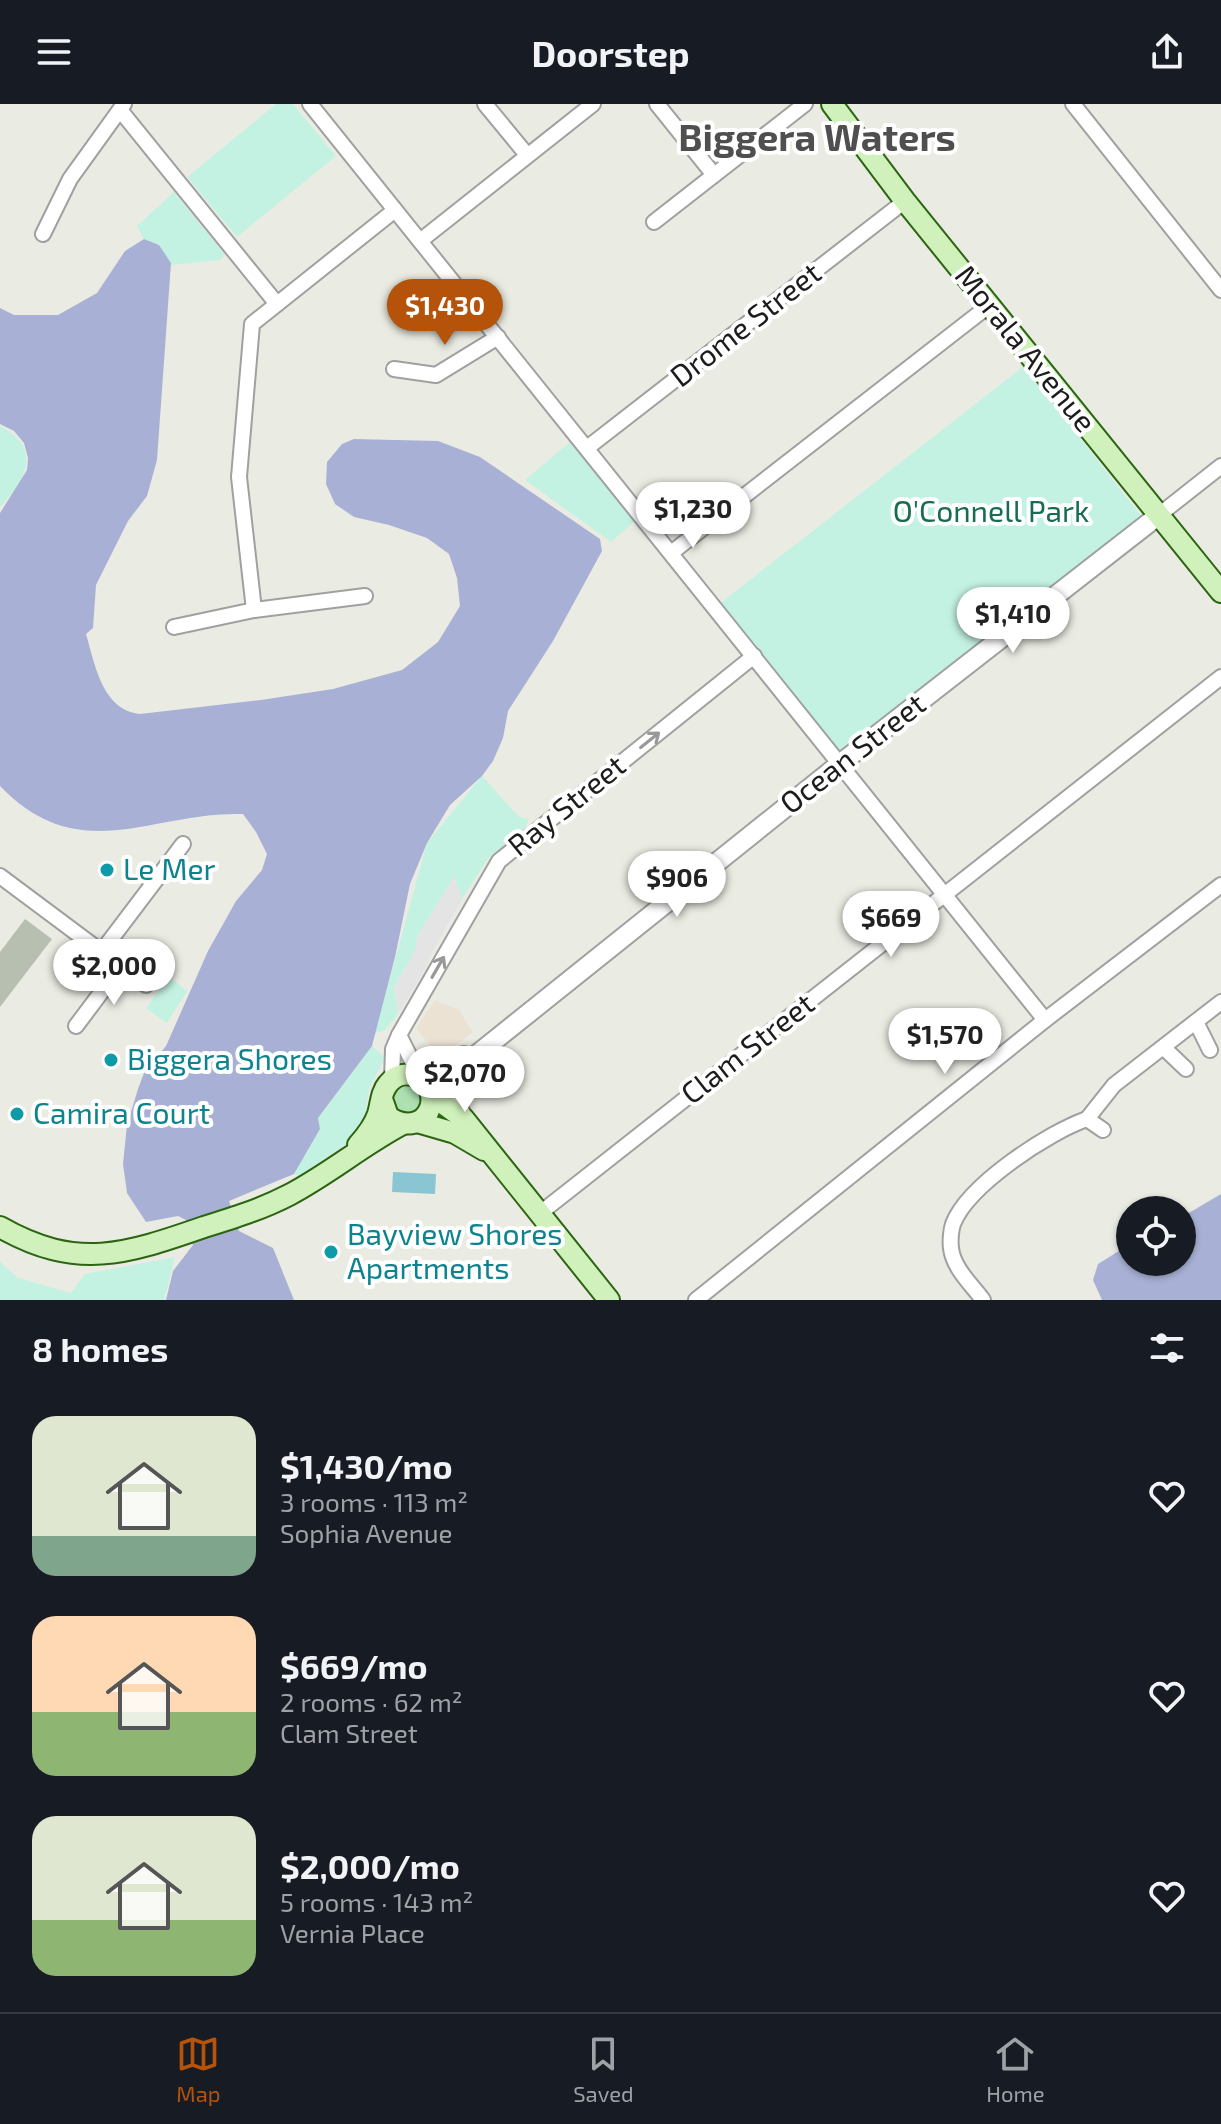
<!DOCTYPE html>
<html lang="en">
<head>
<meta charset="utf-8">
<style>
  :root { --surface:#171b24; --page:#242831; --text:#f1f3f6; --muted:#9ea1a6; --line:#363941; --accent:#b45309 }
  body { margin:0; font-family:"Exo 2",sans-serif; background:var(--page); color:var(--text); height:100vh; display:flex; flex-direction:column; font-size:30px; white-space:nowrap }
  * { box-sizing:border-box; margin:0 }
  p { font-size:26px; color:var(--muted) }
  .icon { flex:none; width:44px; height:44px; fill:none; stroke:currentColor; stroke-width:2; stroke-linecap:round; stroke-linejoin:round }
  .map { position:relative; height:1196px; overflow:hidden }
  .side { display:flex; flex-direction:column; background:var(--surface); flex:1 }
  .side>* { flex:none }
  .tools { position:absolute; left:1116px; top:1092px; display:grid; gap:16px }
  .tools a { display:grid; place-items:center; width:80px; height:80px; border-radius:50%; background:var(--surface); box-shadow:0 2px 6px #0004; font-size:40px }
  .price { position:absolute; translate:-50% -68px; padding:0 18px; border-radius:28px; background:#fff; color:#222; font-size:26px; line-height:52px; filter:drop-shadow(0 2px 4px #0008) }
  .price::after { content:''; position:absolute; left:50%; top:48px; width:24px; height:18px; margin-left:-12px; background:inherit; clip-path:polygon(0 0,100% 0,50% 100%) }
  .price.selected { background:var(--accent); color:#fff }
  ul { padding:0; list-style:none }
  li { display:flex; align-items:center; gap:24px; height:200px; padding:0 32px }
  li span { display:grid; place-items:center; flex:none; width:224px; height:160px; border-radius:24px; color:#555 }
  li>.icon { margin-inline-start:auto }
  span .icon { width:96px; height:96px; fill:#fffc; stroke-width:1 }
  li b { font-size:34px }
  h2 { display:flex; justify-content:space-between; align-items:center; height:96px; padding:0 32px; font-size:34px }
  header { display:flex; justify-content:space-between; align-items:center; height:104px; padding:0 32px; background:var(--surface); font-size:36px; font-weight:700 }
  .tabs { display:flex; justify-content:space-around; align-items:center; height:112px; border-top:2px solid var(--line); background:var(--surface); font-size:22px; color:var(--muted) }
  .tabs a { display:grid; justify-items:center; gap:4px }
  .tabs .selected { color:var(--accent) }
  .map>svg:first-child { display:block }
  .commercial { fill:#ece2d4 }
  .construction { fill:#b7c0b0 }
  .grass { fill:#aee1b2 }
  .park { fill:#c4f2e2 }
  .pitch { fill:#8ac5d3 }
  .parking { fill:#e4e4e4 }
  .water { fill:#a8b1d5 }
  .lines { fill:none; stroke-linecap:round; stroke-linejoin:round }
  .minor-casing { stroke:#a0a0a0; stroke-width:18 }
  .tertiary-casing { stroke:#a0a0a0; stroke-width:22 }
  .secondary-casing { stroke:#2c6511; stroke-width:24 }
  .minor { stroke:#fff; stroke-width:14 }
  .tertiary { stroke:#fff; stroke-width:18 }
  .secondary { stroke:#d0f1bc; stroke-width:20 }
  .oneway { stroke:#999 }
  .culture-dot { fill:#0f9aa8; stroke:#fff; stroke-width:3 }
  .labels { text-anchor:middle; stroke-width:8; stroke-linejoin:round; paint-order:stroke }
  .street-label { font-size:30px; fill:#1c1c1c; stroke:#fff }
  .park-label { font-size:30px; fill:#186d50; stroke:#fff }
  .culture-label { font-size:30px; fill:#0d838f; stroke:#fff; text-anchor:start }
  .district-label { font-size:38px; font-weight:bold; fill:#4f4f4f; stroke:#fff }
</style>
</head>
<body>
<header><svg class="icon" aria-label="menu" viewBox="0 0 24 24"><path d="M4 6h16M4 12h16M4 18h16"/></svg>Doorstep<svg class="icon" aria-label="share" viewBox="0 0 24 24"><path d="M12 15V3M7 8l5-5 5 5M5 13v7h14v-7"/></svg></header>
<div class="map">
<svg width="1221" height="1196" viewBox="0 0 1221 1196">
  <rect width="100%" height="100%" fill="#eaece3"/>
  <!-- commercial -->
  <path class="commercial" d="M435,896L459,906L473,928L441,953L416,925Z"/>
  <!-- construction -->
  <path class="construction" d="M25,815L52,835L0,903V848Z"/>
  <!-- grass -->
  <circle class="grass" cx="407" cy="996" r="15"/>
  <!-- park -->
  <g class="park">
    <path d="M276,0H293L336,52L237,133L187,73Z"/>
    <path d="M174,88L225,151L220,156L171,161L159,141L144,135L137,122Z"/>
    <path d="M1024,262L1141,412L836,651L719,500Z"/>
    <path d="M0,322C44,345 25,376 0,403Z"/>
    <path d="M570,338L635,417L611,438L525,376Z"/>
    <path d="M482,672L519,713L529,715L525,724L489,753L462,795L454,773L417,833L416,845L394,883L398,910L385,926L375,929L427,739Z"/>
    <path d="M129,847L147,855L187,887L167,919L146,904L163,881L125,852Z"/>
    <path d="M372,942L385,954L369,985L365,1015L359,1028L345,1041L299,1072L294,1070L320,1025L318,1014Z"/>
    <path d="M175,1153L164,1196H0V1158L18,1174L71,1189L85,1170Z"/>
  </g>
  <!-- pitch -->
  <path class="pitch" d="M393,1068L436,1070L435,1090L392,1088Z"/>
  <!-- parking -->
  <path class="parking" d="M454,772L462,795L432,848L424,867L398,910L394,884L416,845L417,834Z"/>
  <!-- water -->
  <g class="water">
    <path d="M144,135L159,141L171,159L157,356L147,392L128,417L96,481L93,524L86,530C95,560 102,606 140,610L261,596L333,585L402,566L438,538L460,502L457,474L449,450L427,434L389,421L354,413L335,400L326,380L327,358L342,340L354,335L438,337L480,353L600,435L602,447L553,537L508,607L503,634L493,657L482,672L450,701L427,739L410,780L395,853L372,942L318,1014L320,1025L294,1070L229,1097L239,1127L273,1144L294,1196H166L173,1167L193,1141L186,1116L178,1112L146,1118L127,1089L123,1060L127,1021L138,985L144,969L166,942L208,847L236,797L262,766L267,750L256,728L243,710C151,707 80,765 0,682V409L27,366L28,354L24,339L14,327L0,320V204L14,211H58L97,189L125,147Z"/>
    <path d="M1221,1090V1196H1102L1093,1176L1098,1160L1130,1140V1158H1182V1113Z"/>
  </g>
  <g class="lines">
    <defs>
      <g id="minor">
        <path d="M310,0L1045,916"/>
        <path d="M485,0L527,51"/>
        <path d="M657,0L714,71"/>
        <path d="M1073,0L1221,186"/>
        <path d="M120,6L277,200"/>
        <path d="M654,118L805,0"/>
        <path d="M43,130L70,75L124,0"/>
        <path d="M420,137L593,0"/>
        <path d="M394,265L436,271L498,233"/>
        <path d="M587,344L905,97"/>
        <path d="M1159,411L1221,362"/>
        <path d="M671,449L991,200"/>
        <path d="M254,506L239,373L252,220L395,106"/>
        <path d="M174,523L254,506L365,492"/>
        <path d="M0,772L146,881"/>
        <path d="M102,847L183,740"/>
        <path d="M1196,918L1210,946"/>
        <path d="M76,922L121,862"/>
        <path d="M399,931L415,963L416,972"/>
        <path d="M1164,944L1186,965"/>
        <path d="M392,976L393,945L399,931L499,757L754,552"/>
        <path d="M1087,1015L1114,981L1221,898"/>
        <path d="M539,1110L1221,573"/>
        <path d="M696,1196L1045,916L1221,781"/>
        <path d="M983,1196C972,1181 953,1164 951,1144C950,1137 951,1126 953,1120C968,1081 1049,1028 1087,1015L1103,1026"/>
      </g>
      <g id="tertiary">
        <path d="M458,968C451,987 454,997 464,1015"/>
        <path d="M419,974L464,952"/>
        <path d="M430,988L841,659L1159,411"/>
      </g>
      <g id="secondary">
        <path d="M832,0L905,97L1221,488"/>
        <path d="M431,991L464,1015L609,1196"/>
        <path d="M417,1018L455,1029L484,1046"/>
        <path d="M358,1041C366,1032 374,1022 378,1010C381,1000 381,988 388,980C405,958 439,978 430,1004C423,1023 402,1023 388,1012L382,995"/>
        <path d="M0,1123C77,1167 126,1150 204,1123C233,1114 262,1105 289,1091C329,1070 363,1041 403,1020"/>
      </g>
    </defs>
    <!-- minor casing -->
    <use href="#minor" class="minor-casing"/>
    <!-- tertiary casing -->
    <use href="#tertiary" class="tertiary-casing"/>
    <!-- secondary casing -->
    <use href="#secondary" class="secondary-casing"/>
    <!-- minor -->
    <use href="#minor" class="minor"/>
    <!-- tertiary -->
    <use href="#tertiary" class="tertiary"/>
    <!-- secondary -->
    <use href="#secondary" class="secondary"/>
  </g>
  <!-- one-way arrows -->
  <defs><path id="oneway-shaft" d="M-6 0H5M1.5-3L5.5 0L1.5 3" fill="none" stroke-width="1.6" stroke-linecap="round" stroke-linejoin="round" transform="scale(2)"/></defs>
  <g class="oneway">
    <use href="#oneway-shaft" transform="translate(650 636) rotate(-39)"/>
    <use href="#oneway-shaft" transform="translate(438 863) rotate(-60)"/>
  </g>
  <!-- markers -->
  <g class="culture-dot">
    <circle cx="107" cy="766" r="8"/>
    <circle cx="111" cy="956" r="8"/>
    <circle cx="17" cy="1010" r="8"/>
    <circle cx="331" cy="1148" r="8"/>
  </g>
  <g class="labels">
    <!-- street labels -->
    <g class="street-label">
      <text transform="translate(746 221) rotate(-38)" y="10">Drome Street</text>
      <text transform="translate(1025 245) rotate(51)" y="10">Morala Avenue</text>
      <text transform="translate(853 650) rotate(-38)" y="10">Ocean Street</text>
      <text transform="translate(567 702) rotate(-39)" y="10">Ray Street</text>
      <text transform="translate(748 945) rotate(-38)" y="10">Clam Street</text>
    </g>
    <!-- park labels -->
    <g class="park-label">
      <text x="991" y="418">O'Connell Park</text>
    </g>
    <!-- culture labels -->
    <g class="culture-label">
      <text x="123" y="776">Le Mer</text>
      <text x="127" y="966">Biggera Shores</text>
      <text x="33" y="1020">Camira Court</text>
      <text x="347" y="1141">Bayview Shores<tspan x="347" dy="34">Apartments</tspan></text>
    </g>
    <!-- district labels -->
    <g class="district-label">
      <text x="817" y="47">Biggera Waters</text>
    </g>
  </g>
</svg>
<div class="tools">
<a><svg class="icon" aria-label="locate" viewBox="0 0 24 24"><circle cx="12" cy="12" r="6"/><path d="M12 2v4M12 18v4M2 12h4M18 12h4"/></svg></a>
</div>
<b class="price selected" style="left:445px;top:243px">$1,430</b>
<b class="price" style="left:693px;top:446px">$1,230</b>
<b class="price" style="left:1013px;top:551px">$1,410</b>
<b class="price" style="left:677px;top:815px">$906</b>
<b class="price" style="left:891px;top:855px">$669</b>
<b class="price" style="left:114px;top:903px">$2,000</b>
<b class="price" style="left:945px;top:972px">$1,570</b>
<b class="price" style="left:465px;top:1010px">$2,070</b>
</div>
<section class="side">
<h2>8 homes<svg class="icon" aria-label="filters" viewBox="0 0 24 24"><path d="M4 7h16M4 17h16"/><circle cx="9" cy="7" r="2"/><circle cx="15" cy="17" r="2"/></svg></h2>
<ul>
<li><span style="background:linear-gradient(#dfe7d0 75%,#7fa58c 0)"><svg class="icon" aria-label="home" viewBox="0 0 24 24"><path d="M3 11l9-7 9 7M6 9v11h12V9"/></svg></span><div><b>$1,430/mo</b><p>3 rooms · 113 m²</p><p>Sophia Avenue</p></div><svg class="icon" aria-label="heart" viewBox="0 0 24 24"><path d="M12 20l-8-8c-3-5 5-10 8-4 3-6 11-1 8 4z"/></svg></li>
<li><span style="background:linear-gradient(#ffd9b3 60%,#8fb573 0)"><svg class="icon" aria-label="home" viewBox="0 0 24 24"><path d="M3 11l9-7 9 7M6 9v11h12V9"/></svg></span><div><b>$669/mo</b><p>2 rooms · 62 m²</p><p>Clam Street</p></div><svg class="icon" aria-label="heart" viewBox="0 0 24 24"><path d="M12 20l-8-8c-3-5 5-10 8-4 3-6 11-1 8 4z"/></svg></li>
<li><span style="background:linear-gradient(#dfe7d0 65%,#8fb573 0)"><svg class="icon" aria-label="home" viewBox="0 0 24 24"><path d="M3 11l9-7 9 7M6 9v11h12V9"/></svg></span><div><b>$2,000/mo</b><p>5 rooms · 143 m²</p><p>Vernia Place</p></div><svg class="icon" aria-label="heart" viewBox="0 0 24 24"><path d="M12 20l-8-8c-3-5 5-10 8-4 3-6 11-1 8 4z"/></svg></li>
</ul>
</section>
<nav class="tabs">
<a class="selected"><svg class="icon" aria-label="map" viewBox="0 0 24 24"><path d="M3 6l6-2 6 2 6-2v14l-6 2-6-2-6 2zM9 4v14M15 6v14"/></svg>Map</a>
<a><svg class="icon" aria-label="saved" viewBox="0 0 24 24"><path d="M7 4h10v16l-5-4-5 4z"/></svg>Saved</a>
<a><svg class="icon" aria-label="home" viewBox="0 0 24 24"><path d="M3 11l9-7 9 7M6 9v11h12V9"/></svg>Home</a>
</nav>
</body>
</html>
